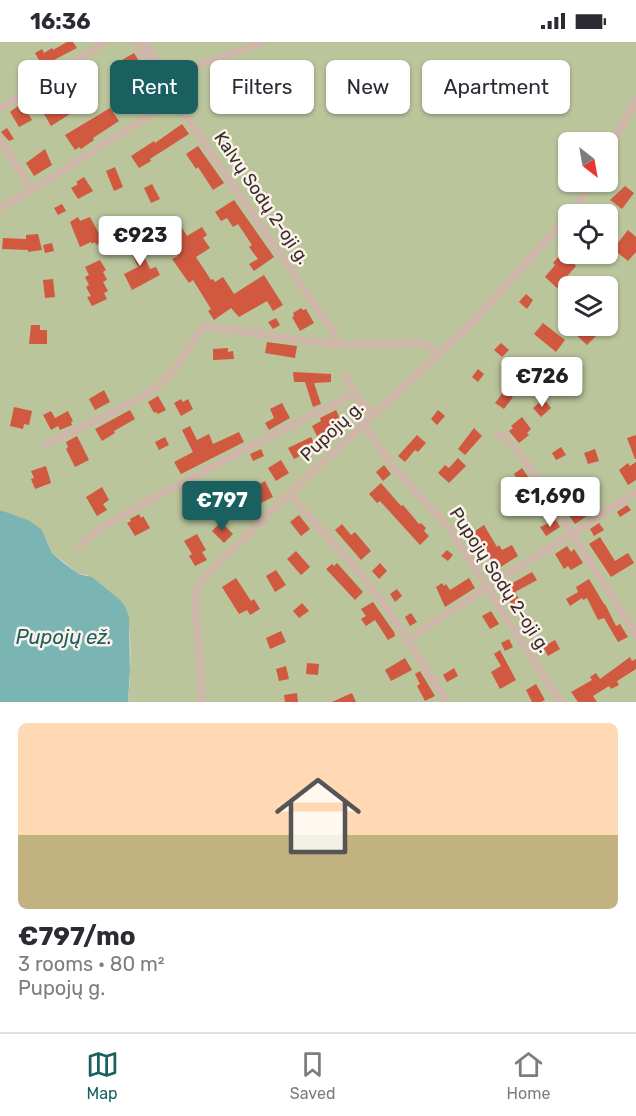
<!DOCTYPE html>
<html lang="en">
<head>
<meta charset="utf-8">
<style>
  :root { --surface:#fff; --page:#f2f2f3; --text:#2b2b33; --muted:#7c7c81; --line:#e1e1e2; --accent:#1a6060 }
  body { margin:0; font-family:Rubik,sans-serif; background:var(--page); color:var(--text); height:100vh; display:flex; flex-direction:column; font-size:22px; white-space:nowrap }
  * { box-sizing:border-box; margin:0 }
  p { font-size:20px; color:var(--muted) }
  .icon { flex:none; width:33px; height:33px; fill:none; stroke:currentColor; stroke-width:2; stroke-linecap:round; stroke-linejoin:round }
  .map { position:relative; height:660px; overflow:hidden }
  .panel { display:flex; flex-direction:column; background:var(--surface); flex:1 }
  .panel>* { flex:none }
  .hud { position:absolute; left:18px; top:18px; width:600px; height:54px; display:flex; gap:12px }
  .needle { width:39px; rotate:149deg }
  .tools { position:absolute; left:558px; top:90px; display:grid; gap:12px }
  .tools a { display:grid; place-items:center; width:60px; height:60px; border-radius:9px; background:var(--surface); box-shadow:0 2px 4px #0004; font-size:30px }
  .price { position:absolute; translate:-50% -51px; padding:0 14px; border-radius:6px; background:#fff; color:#222; font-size:20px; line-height:39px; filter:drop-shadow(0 2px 3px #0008) }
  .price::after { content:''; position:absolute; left:50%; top:36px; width:18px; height:14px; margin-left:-9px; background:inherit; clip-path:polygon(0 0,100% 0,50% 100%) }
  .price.active { background:var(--accent); color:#fff }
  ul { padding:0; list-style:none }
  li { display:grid; align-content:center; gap:12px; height:318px; padding:0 18px }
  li+li { border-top:2px solid var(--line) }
  li span { display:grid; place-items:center; height:186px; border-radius:9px; color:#555 }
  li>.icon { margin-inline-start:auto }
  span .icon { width:108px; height:108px; fill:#fffc; stroke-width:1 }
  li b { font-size:26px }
  .tag { padding:0 21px; border-radius:9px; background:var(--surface); box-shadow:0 2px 4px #0004; font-size:21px; line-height:54px }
  .tag.active { background:var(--accent); color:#fff }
  .status { display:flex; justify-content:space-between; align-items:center; height:42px; padding:0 30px; background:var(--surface); direction:ltr }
  .status svg { height:16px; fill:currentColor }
  .dock { display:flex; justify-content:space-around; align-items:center; height:84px; border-top:2px solid var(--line); background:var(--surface); font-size:16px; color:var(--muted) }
  .dock a { display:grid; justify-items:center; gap:3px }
  .dock .active { color:var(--accent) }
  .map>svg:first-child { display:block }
  .green { fill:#bac59c; fill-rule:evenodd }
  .water { fill:#7ab4b3 }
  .building { fill:#d05940 }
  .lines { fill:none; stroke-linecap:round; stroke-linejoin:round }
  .minor { stroke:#ceb7a8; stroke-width:8 }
  .labels { text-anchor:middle; stroke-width:5; stroke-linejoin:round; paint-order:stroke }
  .street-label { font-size:18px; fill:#3a2d29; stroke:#fbf3eb }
  .water-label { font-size:20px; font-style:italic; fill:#1a6060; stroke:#fbf3eb }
</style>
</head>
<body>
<div class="status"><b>16:36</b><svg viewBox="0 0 49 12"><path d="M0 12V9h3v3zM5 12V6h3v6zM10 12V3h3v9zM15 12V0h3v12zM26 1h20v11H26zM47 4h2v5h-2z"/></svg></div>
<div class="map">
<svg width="636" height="660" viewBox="0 0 636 660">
  <rect width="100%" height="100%" fill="#f5e8dd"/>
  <!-- green -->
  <path class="green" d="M0,0H636V660H128C130,643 134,574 123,563C113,552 98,543 87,533L79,532L52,511L42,488L0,468ZM568,100H608V140H568ZM568,172H608V212H568ZM568,244H608V284H568Z"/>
  <!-- water -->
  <path class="water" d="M0,468L30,479L42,488L52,511L65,522L79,532L92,535L120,558L125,564L129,575L130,629L128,660H0Z"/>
  <!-- building -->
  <g class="building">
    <path d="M67,0H73L77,6L46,22L44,18L40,20L35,11L42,7L44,11L52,6L53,8Z"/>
    <path d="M134,11L144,27L132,34L122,18Z"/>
    <path d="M89,18L96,28L85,36L77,26Z"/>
    <path d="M30,31L33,38L25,43L21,35Z"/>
    <path d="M152,40L161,53L157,56L159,59L150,65L139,48Z"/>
    <path d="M75,44L86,62L51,84L44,72L50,69L48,66L67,53L65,50Z"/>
    <path d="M22,61L32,78L19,85L10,70Z"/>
    <path d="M110,66L119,79L93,96L94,98L81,107L79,105L75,108L65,93Z"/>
    <path d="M182,82L189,92L150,117L151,119L139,126L131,114L154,99L155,101Z"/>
    <path d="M7,86L14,97L9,99L1,90Z"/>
    <path d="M198,104L224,141L213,148L198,125L196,127L186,112Z"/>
    <path d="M45,107L52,123L34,134L26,121Z"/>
    <path d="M115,125L123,145L114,149L106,129Z"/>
    <path d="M84,135L93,149L78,157L71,146L78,142L76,140Z"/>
    <path d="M152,142L160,157L151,161L144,146Z"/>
    <path d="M625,144L634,151L622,167L610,158Z"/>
    <path d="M234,158L274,215L254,229L249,222L258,217L249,205L252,203L238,182L233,185L227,176L221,179L215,170Z"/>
    <path d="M62,162L66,169L58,173L54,166Z"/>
    <path d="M78,175L80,179L90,175L103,199L96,203L95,200L92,202L91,200L80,205L70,180Z"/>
    <path d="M179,181L187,194L202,185L207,193L203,196L210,206L196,215L211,238L213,237L215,240L223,235L234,252L264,233L283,263L273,269L267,259L239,275L231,266L214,278L208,269L211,267L193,238L189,241L172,217L178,214L163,192Z"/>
    <path d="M628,188L636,195V210L628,219L613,207Z"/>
    <path d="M38,192L42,208L28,210V208L2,207L3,196L26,197V193Z"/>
    <path d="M142,197L147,208L142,210L150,227L156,225L160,233L132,248L124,232L138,225L128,204Z"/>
    <path d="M52,201L54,209L45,211L43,203Z"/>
    <path d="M563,209L576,224L557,246L545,235L555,223L553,221Z"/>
    <path d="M100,218L106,228L103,230L107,238L103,240L108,249L104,251L107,257L92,264L87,255L91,254L86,245L89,243L85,235L89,233L85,225Z"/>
    <path d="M53,237L55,255L45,256L43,238Z"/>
    <path d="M526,252L533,258L527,267L519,260Z"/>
    <path d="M301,266L303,268L306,267L314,281L300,289L292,275L294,274L293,271Z"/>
    <path d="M276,276L280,283L273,287L268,280Z"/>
    <path d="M543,281L565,298L556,310L534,292Z"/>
    <path d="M31,283H40V288H47V302H29Z"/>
    <path d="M580,284H595L592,287L597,293L587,303L574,291Z"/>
    <path d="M267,300L297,304L295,316L265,311Z"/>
    <path d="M501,301L509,308L502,315L494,308Z"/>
    <path d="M228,306V310L233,309L234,317L213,318V307Z"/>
    <path d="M528,318L546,333L530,348L522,339L526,336L519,330Z"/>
    <path d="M478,327L484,332L478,340L472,335Z"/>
    <path d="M293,330L331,332V340L314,341L321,362L313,365L305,340H294Z"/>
    <path d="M104,348L110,360L95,368L89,357Z"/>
    <path d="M504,349L513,355L504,367L495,361Z"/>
    <path d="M158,354L166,368L158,372L156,370L154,371L148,360Z"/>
    <path d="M181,357L183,360L188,357L193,367L181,374L174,361Z"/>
    <path d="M544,357L551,366L541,375L533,366Z"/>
    <path d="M282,361L290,376L269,388L265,381L274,376L270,367Z"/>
    <path d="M14,365L32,369L29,383L24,382L23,387L10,384Z"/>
    <path d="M130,368L135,377L114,389L115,391L102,399L95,387Z"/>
    <path d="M336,368L342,381L317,394L312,384L321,379L320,376Z"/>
    <path d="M438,368L445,374L437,383L431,377Z"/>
    <path d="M51,369L55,376L68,369L73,379L71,380L72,383L60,388L58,384L51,388L43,373Z"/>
    <path d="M522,375L531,387L527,391L529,393L519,401L509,389L513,386L511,384Z"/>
    <path d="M190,384L197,398L209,392L213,402L239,390L244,400L181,432L174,420L193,410L182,388Z"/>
    <path d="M474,386L482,394L465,413L458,407Z"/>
    <path d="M417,393L426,401L418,410L415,408L405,420L398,414Z"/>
    <path d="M636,393V417H635L627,396Z"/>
    <path d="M77,394L89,418L75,425L66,407L68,405L66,400Z"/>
    <path d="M165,395L169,403L159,408L155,400Z"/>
    <path d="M311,395L318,408L304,415L302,413L294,417L288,406Z"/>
    <path d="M561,405L566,413L556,418L552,411Z"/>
    <path d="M261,407L264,414L253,419L250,412Z"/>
    <path d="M595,407L599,419L588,422L584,411Z"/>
    <path d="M458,416L466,424L449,441L438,431L445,423L449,426Z"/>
    <path d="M281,418L289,431L276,439L268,426Z"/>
    <path d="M636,420V438L628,443L619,428L628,421L630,424Z"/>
    <path d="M384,423L391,432L383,439L376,430Z"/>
    <path d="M46,424L51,441L35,447L31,437L34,436L31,429Z"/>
    <path d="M522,426L529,436L520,442L514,432Z"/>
    <path d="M236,439L244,454L201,477L195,465L199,463L196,456L208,450L210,453Z"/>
    <path d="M265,439L273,455L261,461L256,450L258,449L256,444Z"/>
    <path d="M562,439L568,448L555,454L551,446Z"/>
    <path d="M381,441L401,464L403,463L419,482L421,481L426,486L424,489L429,494L420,503L380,459L377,461L369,452Z"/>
    <path d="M102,445L109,458L103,462L107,468L97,474L86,455Z"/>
    <path d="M540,453L545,461L537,466L532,459Z"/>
    <path d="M627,463L631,468L620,475L617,470Z"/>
    <path d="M580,464L587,474L575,482L568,472Z"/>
    <path d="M139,472L141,476L143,474L150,486L135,494L127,481L131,479L130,477Z"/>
    <path d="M299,473L310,487L301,494L290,480Z"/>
    <path d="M556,478L560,485L546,494L540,485Z"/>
    <path d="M221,480L233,492L224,501L212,489Z"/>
    <path d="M599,481L604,488L594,494L590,487Z"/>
    <path d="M342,482L351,493L355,490L371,509L361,518L335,488Z"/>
    <path d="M484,483L497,505L499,503L502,508L512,503L518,514L496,528L482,501L480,502L472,491Z"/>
    <path d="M197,492L206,508L202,510L207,518L195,524L189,514L192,512L184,499Z"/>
    <path d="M600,495L615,519L628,511L634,521L611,535L589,502Z"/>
    <path d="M567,504L571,510L574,507L583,521L571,528L568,524L564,527L555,512Z"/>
    <path d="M447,508L453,513L448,519L441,514Z"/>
    <path d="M296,509L310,525L301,533L287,517Z"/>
    <path d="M337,521L363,550L355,558L326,527L332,522L334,524Z"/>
    <path d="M380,521L387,529L379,537L372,529Z"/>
    <path d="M276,528L286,543L275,550L266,534Z"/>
    <path d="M532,530L537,538L515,550L521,560L513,565L502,547Z"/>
    <path d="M236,536L251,559L254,557L260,567L250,573L247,568L239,572L222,545Z"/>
    <path d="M469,536L475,546L445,565L436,545L442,541L444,544L446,542L450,548Z"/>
    <path d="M589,537L604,562H605L616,584L620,582L628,595L618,600L604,576L598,578L587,556L583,558L582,556L570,564L566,557L578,550L576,545Z"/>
    <path d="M397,547L402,554L395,560L390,552Z"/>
    <path d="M373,560L394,590L395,594L388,598L375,578L366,584L361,577L366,574L361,567Z"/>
    <path d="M302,561L309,569L299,576L293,569Z"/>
    <path d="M491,569L499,582L490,587L482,574Z"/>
    <path d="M411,571L417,580L410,584L405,575Z"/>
    <path d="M281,589L286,600L270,607L266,596Z"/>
    <path d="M509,597L513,605L505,609L501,601Z"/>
    <path d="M555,598L560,607L548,614L543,605Z"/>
    <path d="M500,608L516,638L500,647L491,630L501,624L494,612Z"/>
    <path d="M630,615L632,619L636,617V627L617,639L619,643L611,647L609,644L593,654L597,660H578L571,650L592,638L590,635L596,631L600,637Z"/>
    <path d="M405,616L412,628L391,639L385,628Z"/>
    <path d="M307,621L319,622L318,633L306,632Z"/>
    <path d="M286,624L289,637L279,639L276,627Z"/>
    <path d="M454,626L458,634L447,640L443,633Z"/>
    <path d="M420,629L435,654L425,659L417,644L420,642L415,632Z"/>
    <path d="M536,642L545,658L541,660H532L526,648Z"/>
    <path d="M297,651L298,660H285L284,653Z"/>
    <path d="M352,651L356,660H332Z"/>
  </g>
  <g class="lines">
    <!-- minor -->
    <g class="minor">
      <path d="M135,0L334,291L337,303"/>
      <path d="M143,0L165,30L171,33L264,0"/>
      <path d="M0,67L105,0"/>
      <path d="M0,97L32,148"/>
      <path d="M608,110L636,58"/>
      <path d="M0,166L32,148L175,57"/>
      <path d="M569,172L578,162L591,140"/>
      <path d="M346,334L354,352L373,373"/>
      <path d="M363,382L395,427L450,487L560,660"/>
      <path d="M499,393L505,395L525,418L636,592"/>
      <path d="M46,402C80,385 144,360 169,334C183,319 191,300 204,284L337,303L422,301L429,304L437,313"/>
      <path d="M289,452L359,530L386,565L447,660"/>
      <path d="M79,504L103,484L245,407L354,352"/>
      <path d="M408,597L636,450"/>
      <path d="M202,660L195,554L200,540L289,452L473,280L568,174"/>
    </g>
  </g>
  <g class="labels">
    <!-- street labels -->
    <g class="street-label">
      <text transform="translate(262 156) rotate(56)" y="6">Kalvų Sodų 2-oji g.</text>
      <text transform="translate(332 389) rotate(-43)" y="6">Pupojų g.</text>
      <text transform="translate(500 538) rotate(57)" y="6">Pupojų Sodų 2-oji g.</text>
    </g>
    <!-- water labels -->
    <g class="water-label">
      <text x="64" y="602">Pupojų ež.</text>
    </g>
  </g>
</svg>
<div class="tools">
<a><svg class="needle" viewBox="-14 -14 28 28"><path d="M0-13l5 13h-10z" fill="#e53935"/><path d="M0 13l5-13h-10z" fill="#7c7c81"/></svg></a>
<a><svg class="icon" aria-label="locate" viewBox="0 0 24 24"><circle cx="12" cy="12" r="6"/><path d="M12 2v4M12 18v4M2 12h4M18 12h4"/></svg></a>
<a><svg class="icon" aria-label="layers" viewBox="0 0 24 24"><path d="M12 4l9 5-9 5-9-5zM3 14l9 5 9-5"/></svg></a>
</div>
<b class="price" style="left:140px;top:225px">€923</b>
<b class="price" style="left:542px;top:366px">€726</b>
<b class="price" style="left:550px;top:486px">€1,690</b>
<b class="price active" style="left:222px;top:490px">€797</b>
<div class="hud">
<a class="tag">Buy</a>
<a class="tag active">Rent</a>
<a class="tag">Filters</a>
<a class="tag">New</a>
<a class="tag">Apartment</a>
</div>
</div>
<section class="panel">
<ul>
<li><span style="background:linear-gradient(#ffd9b3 60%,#c2b280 0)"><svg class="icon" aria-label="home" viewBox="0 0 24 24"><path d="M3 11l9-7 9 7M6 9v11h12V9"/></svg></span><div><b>€797/mo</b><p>3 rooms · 80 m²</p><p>Pupojų g.</p></div></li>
</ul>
</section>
<nav class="dock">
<a class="active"><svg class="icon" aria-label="map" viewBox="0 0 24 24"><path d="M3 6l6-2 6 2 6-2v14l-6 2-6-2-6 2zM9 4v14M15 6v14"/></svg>Map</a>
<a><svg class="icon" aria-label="saved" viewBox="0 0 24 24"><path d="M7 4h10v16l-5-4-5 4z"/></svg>Saved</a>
<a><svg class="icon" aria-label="home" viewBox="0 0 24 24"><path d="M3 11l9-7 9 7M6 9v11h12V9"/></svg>Home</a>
</nav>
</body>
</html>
